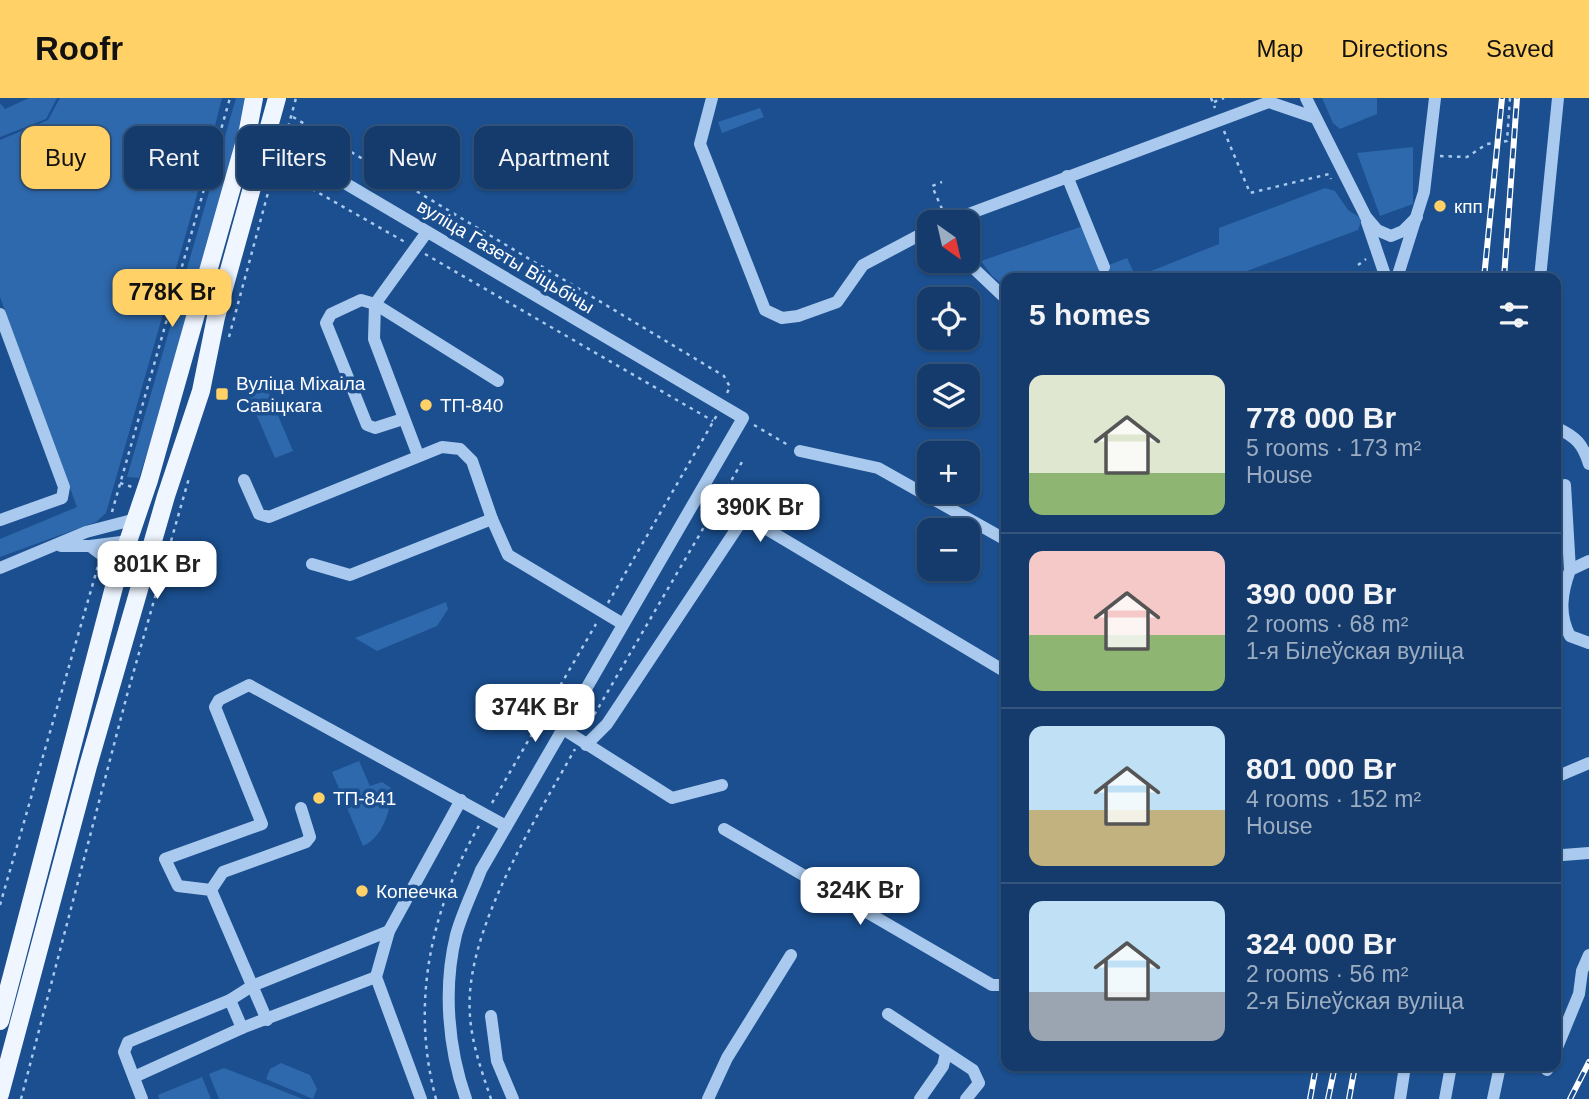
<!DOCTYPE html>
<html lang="en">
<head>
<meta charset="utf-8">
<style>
  :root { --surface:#143b6b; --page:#214673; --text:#f1f3f6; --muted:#9dadc1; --line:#33557e; --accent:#ffd166 }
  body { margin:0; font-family:Arial,sans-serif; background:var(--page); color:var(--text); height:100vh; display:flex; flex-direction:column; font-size:26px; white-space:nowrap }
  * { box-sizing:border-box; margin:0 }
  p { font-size:23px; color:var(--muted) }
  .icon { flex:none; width:38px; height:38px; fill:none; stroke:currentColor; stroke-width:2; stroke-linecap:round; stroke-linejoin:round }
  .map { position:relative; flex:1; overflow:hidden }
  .panel { position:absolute; left:1001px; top:175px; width:560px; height:798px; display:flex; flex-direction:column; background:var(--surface); border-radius:14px; box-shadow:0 2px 5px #0004,0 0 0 2px var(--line) }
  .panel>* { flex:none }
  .hud { position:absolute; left:21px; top:28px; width:665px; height:63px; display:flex; gap:14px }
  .needle { width:46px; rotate:146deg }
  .fabs { position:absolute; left:917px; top:112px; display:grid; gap:14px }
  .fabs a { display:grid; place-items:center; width:63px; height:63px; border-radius:14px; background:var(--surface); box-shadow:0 2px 5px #0004,0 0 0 2px var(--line); font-size:35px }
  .price { position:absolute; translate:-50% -60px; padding:0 16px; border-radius:14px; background:#fff; color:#222; font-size:23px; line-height:46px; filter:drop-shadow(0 2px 4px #0008) }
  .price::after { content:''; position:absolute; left:50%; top:42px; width:21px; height:16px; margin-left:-10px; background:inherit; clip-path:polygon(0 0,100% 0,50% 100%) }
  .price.active { background:var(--accent); color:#111 }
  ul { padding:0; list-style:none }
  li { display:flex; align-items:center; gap:21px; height:175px; padding:0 28px }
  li+li { border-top:2px solid var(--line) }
  li span { display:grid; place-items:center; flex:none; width:196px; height:140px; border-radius:14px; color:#555 }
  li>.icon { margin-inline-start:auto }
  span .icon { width:84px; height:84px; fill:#fffc; stroke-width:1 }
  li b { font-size:30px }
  h2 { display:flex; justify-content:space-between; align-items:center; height:84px; padding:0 28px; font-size:30px }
  .tag { padding:0 24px; border-radius:14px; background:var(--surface); box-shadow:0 2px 5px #0004,0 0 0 2px var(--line); font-size:24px; line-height:63px }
  .tag.active { background:var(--accent); color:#111 }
  header { display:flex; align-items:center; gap:42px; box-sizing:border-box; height:98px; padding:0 35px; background:var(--accent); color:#111 }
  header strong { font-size:33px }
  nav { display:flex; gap:38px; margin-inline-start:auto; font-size:24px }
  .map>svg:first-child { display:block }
  .green { fill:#2e69ad }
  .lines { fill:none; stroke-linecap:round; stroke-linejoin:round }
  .path { stroke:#a9c9ee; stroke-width:2.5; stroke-dasharray:3.5 5; stroke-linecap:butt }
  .minor { stroke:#a9c9ee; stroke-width:12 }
  .major { stroke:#f0f6ff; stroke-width:18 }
  .rail-casing { stroke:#fff; stroke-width:6 }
  .rail { stroke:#1b4f8f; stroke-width:3.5; stroke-dasharray:10; stroke-linecap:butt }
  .poi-dot { fill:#ffd166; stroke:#1b4f8f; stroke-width:2.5 }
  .labels { text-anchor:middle; stroke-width:7; stroke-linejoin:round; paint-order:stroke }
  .poi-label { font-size:19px; fill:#fff; stroke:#1b4f8f; text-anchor:start }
  .street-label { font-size:19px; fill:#fff; stroke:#1b4f8f }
</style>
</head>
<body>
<header>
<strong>Roofr</strong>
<nav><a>Map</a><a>Directions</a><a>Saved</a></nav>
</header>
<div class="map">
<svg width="1589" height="1001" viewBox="0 0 1589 1001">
  <rect width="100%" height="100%" fill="#1b4f8f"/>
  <!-- green -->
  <g class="green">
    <path d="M29,0H57L46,21L0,39V5L5,11Z"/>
    <path d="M60,0H222L201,83L106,415L96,424L0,459V441L77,409L0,199V42L48,22Z"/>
    <path d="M236,0H249L178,257L139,380L127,379Z"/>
    <path d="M1322,0H1377V16L1340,31L1333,25Z"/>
    <path d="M760,10L764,19L722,35L718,24Z"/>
    <path d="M1413,49V106L1380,118L1357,55Z"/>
    <path d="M1325,90L1335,93L1348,112L1362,121L1358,132L1228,180H1006V189L992,178L981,163L1092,125L1109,167L1127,160L1136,179L1219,146V130Z"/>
    <path d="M263,282L293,353L275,360L245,290Z"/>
    <path d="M446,504L448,511L437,528L377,553L355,540Z"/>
    <path d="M359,663L370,688L382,684L391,690C392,710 383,740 363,748L332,674Z"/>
    <path d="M281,965L310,977L317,991L313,1001L266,981L270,971Z"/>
    <path d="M224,970L303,1001H219L209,976Z"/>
    <path d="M202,979L211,1001H159L158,997Z"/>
  </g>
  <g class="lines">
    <!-- path -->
    <g class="path">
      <path d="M1211,0L1215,10"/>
      <path d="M1214,4L1224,0"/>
      <path d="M293,19L724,278L730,289L727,295"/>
      <path d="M1224,33L1250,95L1329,76L1331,81"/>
      <path d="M286,37L296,0"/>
      <path d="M1440,58L1467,59L1487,46L1507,43L1510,0"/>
      <path d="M275,70L405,144"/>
      <path d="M942,111L932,88L942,84"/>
      <path d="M445,130L452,117"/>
      <path d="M425,156L713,323"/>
      <path d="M1358,167L1366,161"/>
      <path d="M229,239L272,80"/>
      <path d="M754,327L788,347"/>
      <path d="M120,385L132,389"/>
      <path d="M112,414L230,0"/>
      <path d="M608,505L717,317"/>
      <path d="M551,603L563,610"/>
      <path d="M590,624L742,364"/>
      <path d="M492,705L596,526"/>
      <path d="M0,807L98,468"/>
      <path d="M21,1001L127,597L189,380"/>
      <path d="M436,1001C410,905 431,810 480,726"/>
      <path d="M491,1001C482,974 472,947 470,918C463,835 535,723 575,651"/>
    </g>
    <!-- minor -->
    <g class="minor">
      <path d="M712,0L700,46L765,212L782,220L798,218L837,204L863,167L929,132"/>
      <path d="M1306,0L1366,119L1377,132L1391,138L1403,133L1417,119"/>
      <path d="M248,32L282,48L743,320L481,772C473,793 462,815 456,837C443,890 448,950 466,1001"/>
      <path d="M1067,78L1104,169"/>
      <path d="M947,124L1269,4L1313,19"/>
      <path d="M1367,124L1386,180"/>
      <path d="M966,163L1006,201"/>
      <path d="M1397,180L1424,94L1435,0"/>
      <path d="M1540,180L1558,0"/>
      <path d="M0,216L64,389L62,400L0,422"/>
      <path d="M403,321L375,330L367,327L326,225L331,216L361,202L375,206L498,283"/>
      <path d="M1557,330C1576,339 1583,346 1589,366"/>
      <path d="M800,353L878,370L1006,442"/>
      <path d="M418,357L374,241L375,206L427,134"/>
      <path d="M244,382L259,416L269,419L442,349L460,351L472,363L492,421"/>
      <path d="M1565,387L1570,472"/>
      <path d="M61,448H90L119,470"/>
      <path d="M90,448L129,443"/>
      <path d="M1589,463L1570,472C1562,494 1558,516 1570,538L1589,545"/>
      <path d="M312,466L350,477L492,421L508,457L623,526"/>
      <path d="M0,470L86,434L136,421"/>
      <path d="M563,631L672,700L722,687"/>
      <path d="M586,647L607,626L745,418L1006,574"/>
      <path d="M1556,679L1589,665"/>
      <path d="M724,731L992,887H1006"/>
      <path d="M1556,755L1563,757L1589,755"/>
      <path d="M211,792L223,774L306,744L310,739L301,710"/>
      <path d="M230,902L242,930"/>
      <path d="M888,916L973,972L979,985L966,1001"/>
      <path d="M491,918L497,963L513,1001"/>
      <path d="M267,922L211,792L178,788L165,761L262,726L215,609L219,602L249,587L506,728"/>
      <path d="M1556,952L1579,896L1582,873L1589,857"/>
      <path d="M1547,972L1549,968"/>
      <path d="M134,979L242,930L376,879"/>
      <path d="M142,1001L124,954L128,944L230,902L252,888L389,833"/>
      <path d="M421,1001L376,879L389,833L461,702"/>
      <path d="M708,1001L727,960L791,857"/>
      <path d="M920,1001L943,968L946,955"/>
      <path d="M1400,1001L1405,968"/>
      <path d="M1445,1001L1451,968"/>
      <path d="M1493,1001L1500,968"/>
    </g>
    <!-- major -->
    <g class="major">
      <path d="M0,923L119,470L149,382L248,32L254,0"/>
      <path d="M0,996L88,668L166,398L201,293L216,219L277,0"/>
    </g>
    <defs>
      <g id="rail">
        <path d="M1484,180L1502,0"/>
        <path d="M1504,180L1517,0"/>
        <path d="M1310,1001L1316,968"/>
        <path d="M1328,1001L1335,968"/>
        <path d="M1349,1001L1355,968"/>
        <path d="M1570,1001L1589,964"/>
      </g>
    </defs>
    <!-- rail casing -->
    <use href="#rail" class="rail-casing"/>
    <!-- rail -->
    <use href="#rail" class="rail"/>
  </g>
  <!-- markers -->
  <g class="poi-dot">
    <circle cx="1440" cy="108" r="7"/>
    <rect x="215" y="289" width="14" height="14" rx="3.5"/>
    <circle cx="426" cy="307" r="7"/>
    <circle cx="319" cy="700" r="7"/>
    <circle cx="362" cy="793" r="7"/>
  </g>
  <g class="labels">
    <!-- poi labels -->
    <g class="poi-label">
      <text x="1454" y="115">кпп</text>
      <text x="236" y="292">Вуліца Міхаіла<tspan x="236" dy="22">Савіцкага</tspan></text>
      <text x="440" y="314">ТП-840</text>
      <text x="333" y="707">ТП-841</text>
      <text x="376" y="800">Копеечка</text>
    </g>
    <!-- street labels -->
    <g class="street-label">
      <text transform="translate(506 158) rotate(31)" y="7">вуліца Газеты Віцьбічы</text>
    </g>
  </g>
</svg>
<div class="fabs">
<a><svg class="needle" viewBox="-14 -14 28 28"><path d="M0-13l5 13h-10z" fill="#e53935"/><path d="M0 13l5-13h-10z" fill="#9dadc1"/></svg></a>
<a><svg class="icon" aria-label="locate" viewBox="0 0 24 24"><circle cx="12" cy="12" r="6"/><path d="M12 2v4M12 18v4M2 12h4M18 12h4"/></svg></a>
<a><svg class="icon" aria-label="layers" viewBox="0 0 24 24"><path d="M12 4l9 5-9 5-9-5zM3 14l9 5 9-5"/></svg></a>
<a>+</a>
<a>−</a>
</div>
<b class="price active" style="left:172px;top:231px">778K Br</b>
<b class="price" style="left:760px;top:446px">390K Br</b>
<b class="price" style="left:157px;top:503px">801K Br</b>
<b class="price" style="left:535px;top:646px">374K Br</b>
<b class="price" style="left:860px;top:829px">324K Br</b>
<div class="hud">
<a class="tag active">Buy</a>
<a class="tag">Rent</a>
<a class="tag">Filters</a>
<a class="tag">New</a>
<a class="tag">Apartment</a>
</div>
<section class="panel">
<h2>5 homes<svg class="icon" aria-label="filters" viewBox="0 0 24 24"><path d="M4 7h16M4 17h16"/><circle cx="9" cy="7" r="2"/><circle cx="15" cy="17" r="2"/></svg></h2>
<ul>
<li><span style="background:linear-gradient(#dfe7d0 70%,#8fb573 0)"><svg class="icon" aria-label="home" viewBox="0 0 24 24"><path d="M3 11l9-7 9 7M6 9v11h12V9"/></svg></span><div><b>778 000 Br</b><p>5 rooms · 173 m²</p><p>House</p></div></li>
<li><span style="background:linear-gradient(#f6c9c9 60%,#8fb573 0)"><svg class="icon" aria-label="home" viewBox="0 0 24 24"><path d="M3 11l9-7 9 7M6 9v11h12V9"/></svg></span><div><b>390 000 Br</b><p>2 rooms · 68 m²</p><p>1-я Білеўская вуліца</p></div></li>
<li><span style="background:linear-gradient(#bfe0f5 60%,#c2b280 0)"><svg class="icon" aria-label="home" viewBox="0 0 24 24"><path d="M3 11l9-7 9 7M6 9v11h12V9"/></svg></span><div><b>801 000 Br</b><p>4 rooms · 152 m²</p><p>House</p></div></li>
<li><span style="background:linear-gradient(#bfe0f5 65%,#9aa5b1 0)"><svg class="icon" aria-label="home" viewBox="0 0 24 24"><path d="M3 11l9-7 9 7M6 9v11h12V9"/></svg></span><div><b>324 000 Br</b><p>2 rooms · 56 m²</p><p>2-я Білеўская вуліца</p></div></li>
</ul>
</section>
</div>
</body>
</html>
